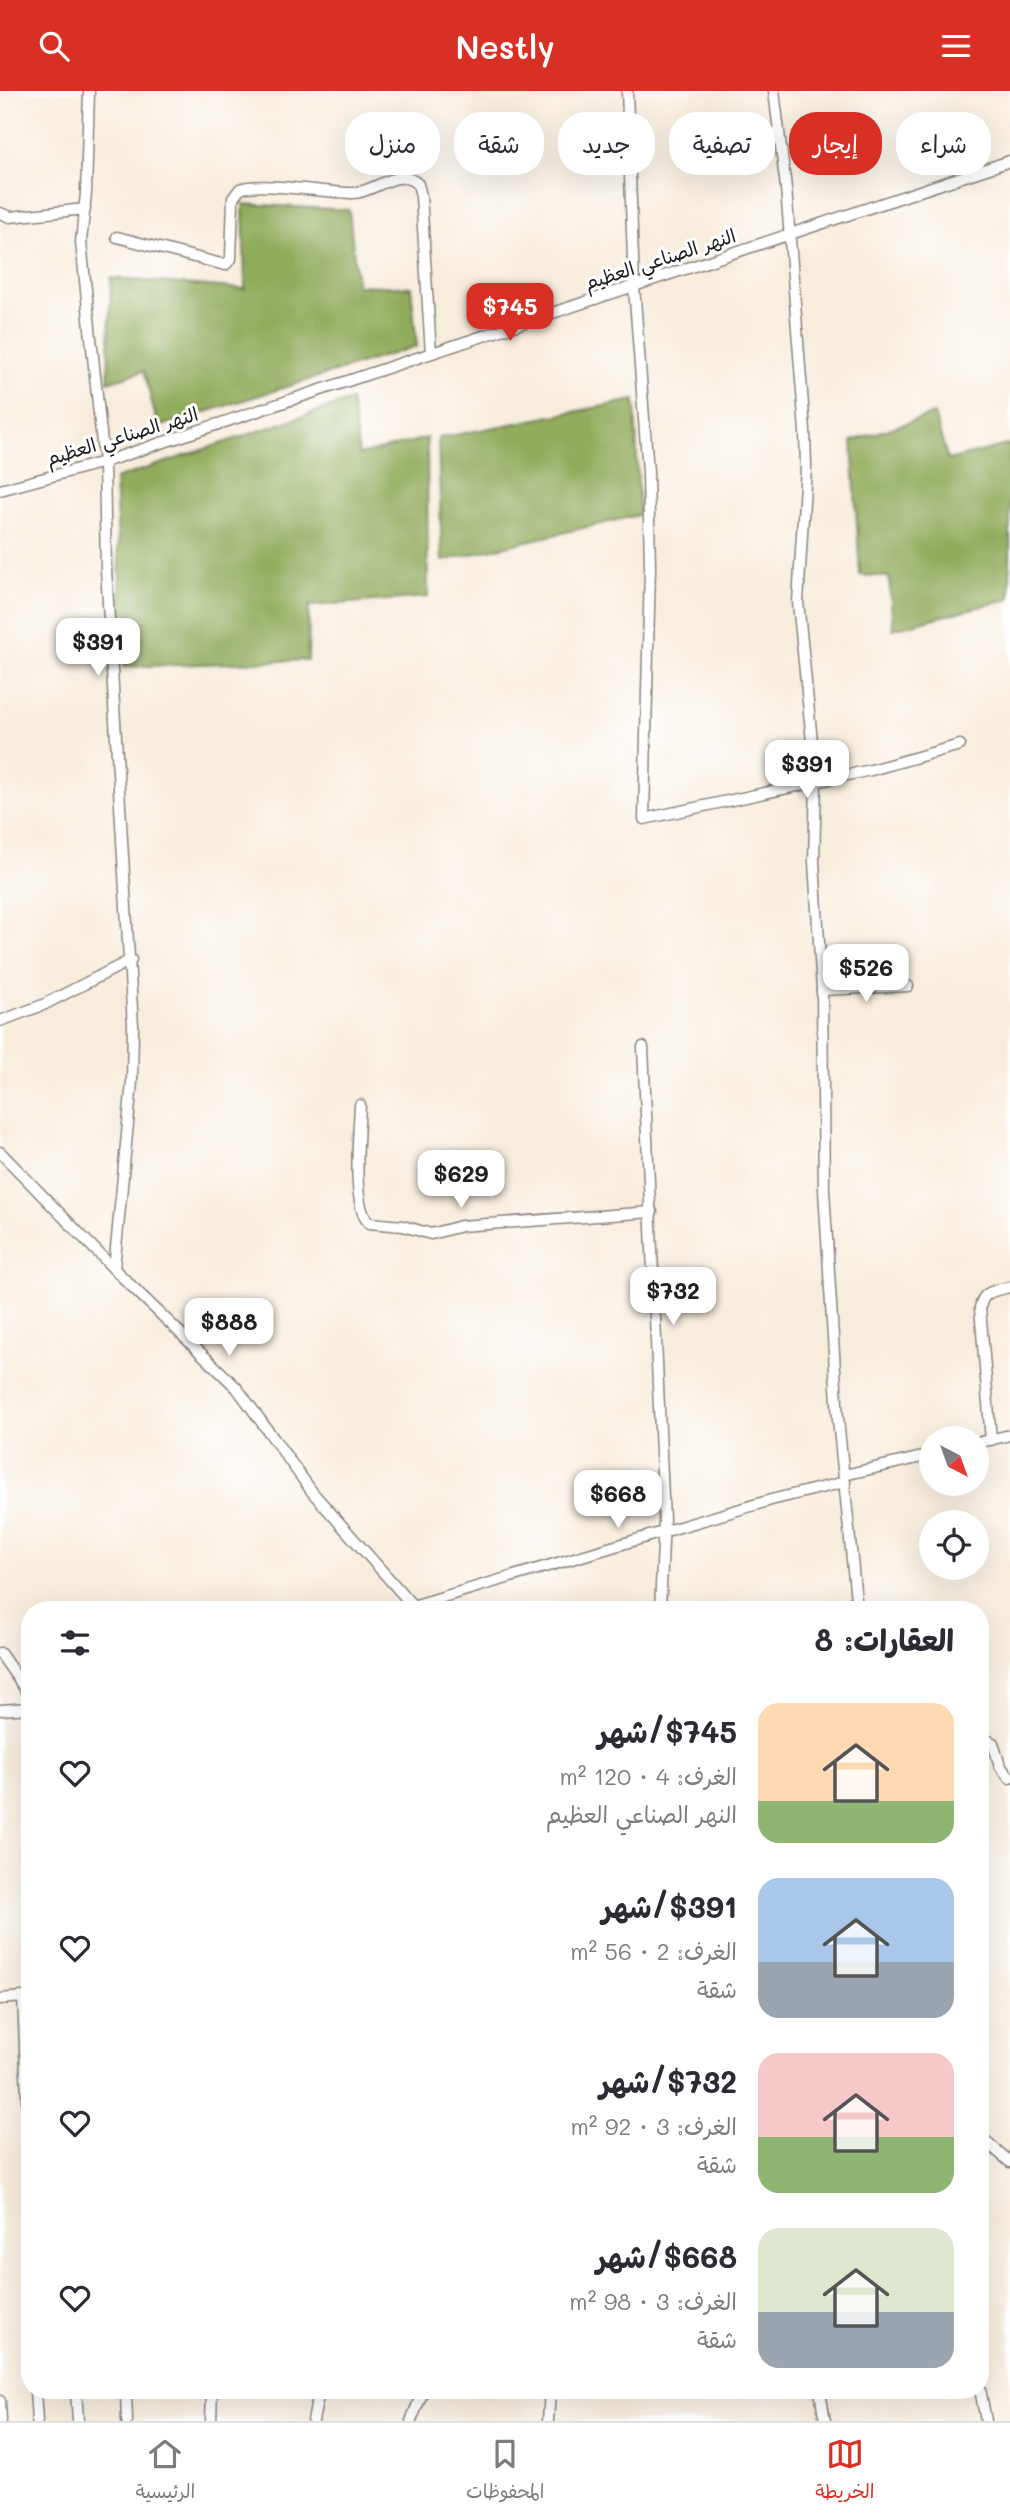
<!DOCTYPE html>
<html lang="ar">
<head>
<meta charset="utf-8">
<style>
  :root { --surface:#fff; --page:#f7f7f7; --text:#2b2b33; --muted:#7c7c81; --line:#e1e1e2; --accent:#d93025 }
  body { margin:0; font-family:Mali,"Playpen Sans Arabic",sans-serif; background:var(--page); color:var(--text); direction:rtl; height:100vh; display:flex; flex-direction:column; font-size:26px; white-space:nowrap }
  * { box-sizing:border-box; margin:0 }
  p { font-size:23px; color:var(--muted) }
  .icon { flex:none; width:38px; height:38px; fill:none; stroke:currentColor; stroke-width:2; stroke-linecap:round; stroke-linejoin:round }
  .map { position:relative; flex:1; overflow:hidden; direction:ltr }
  .details { position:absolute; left:21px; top:1510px; width:968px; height:798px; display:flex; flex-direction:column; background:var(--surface); border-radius:28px; box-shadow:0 7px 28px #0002; direction:rtl }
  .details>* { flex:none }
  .banner { position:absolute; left:21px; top:21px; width:970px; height:63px; direction:rtl; display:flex; gap:14px }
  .needle { width:46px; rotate:139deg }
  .buttons { position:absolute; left:919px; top:1335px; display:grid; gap:14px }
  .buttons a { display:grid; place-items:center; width:70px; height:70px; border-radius:50%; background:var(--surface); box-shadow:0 7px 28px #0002; font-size:35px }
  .price { position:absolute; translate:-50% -60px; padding:0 16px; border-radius:14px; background:#fff; color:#222; font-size:23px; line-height:46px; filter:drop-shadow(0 2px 4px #0008) }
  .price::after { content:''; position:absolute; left:50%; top:42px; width:21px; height:16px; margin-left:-10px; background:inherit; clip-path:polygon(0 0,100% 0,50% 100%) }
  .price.selected { background:var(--accent); color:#fff }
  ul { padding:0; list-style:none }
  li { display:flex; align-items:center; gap:21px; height:175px; padding:0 35px }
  li span { display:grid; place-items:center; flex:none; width:196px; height:140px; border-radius:21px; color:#555 }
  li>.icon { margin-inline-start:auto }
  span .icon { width:84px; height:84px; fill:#fffc; stroke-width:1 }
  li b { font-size:30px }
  h2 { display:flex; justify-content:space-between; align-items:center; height:84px; padding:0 35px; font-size:30px }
  .pill { padding:0 24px; border-radius:28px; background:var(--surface); box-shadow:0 7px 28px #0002; font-size:24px; line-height:63px }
  .pill.selected { background:var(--accent); color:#fff }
  header { display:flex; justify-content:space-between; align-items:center; height:91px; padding:0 35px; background:var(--accent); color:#fff; font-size:32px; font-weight:600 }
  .tab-bar { display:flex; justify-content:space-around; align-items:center; height:98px; border-top:2px solid var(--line); background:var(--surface); font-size:19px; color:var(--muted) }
  .tab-bar a { display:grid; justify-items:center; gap:4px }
  .tab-bar .selected { color:var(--accent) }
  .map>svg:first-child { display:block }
  .forest { fill:#91ab5c; stroke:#56643c; stroke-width:2 }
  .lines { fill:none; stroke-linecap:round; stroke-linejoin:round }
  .minor-casing { stroke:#8a847c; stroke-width:13 }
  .minor { stroke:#fff; stroke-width:10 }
  .labels { text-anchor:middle; stroke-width:6; stroke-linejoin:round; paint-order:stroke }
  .street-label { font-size:19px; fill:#1c1c1c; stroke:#fff }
</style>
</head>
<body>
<header><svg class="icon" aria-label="menu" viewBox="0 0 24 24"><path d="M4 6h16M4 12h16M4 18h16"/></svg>Nestly<svg class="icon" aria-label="search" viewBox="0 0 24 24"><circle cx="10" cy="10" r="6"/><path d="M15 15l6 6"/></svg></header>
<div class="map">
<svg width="1010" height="2330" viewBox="0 0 1010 2330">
  <rect width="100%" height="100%" fill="#fff"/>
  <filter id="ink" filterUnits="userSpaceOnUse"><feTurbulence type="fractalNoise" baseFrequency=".0143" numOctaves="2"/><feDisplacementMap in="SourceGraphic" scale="14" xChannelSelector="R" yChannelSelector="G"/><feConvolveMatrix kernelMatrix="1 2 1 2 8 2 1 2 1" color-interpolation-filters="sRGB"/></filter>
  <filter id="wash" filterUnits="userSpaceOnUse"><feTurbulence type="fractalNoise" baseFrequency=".00686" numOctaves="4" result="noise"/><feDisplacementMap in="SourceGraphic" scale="28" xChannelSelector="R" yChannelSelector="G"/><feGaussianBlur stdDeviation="1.57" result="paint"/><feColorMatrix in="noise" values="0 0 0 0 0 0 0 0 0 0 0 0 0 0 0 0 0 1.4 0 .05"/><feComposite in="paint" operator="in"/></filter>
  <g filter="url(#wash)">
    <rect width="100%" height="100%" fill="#f8eddd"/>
    <!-- forest -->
    <g class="forest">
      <path d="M243,113L349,119L357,194L411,196L417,255L158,336L144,280L108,291L111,187L245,198Z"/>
      <path d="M351,309L359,364L427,347L428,506L309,515L308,569L124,576L115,388Z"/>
      <path d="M635,309L639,424L442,470L438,347Z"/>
      <path d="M934,323L948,369L1010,353V508L893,538L889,486L860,484L852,350Z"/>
    </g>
  </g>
  <g filter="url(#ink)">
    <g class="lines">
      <defs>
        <g id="minor">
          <path d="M89,0L86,102L81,151L104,371L106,478L133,935L132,991L114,1178"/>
          <path d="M627,0L634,195L648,381L650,475L644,728L871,679L960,654"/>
          <path d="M774,0L786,97L805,340L806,376L798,511L816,691L814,771L822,899L824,1099L838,1328L857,1519"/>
          <path d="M0,122L10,126L85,118"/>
          <path d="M117,146L225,174L231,168L233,107L240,98C260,90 327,102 353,102C374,102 397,75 418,93L421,105L431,262"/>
          <path d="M0,399L104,371L1010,70"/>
          <path d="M822,899L908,895"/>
          <path d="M0,930L43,914L131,869"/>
          <path d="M643,956L664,1429L660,1519"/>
          <path d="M360,1014C359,1040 351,1115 369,1132L403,1135L431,1143L461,1135L652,1121"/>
          <path d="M0,1061L114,1178L237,1297L313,1402L413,1515"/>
          <path d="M991,1349L980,1217C983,1199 995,1200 1010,1196"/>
          <path d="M976,1352L1010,1344"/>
          <path d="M844,1384L931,1364"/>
          <path d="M399,1519L771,1409L845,1391"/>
          <path d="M0,1562L30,1605"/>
          <path d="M0,1619L30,1617"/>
          <path d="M980,1646L993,1652L1000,1675L1010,1687"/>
          <path d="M0,1908L23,1906L30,2085"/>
          <path d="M980,2045L1010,2071"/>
          <path d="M980,2298L986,2330"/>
          <path d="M35,2300L37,2330"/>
          <path d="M76,2300L78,2330"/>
          <path d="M126,2300L127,2330"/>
          <path d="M820,2300L825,2330"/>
          <path d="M0,2310L1,2330"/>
          <path d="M211,2330L212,2300"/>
          <path d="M313,2330L319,2300"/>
          <path d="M411,2330L423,2300"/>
          <path d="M548,2330L550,2300"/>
        </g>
      </defs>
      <!-- minor casing -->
      <use href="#minor" class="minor-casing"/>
      <!-- minor -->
      <use href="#minor" class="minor"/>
    </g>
  </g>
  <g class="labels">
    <!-- street labels -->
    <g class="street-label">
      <text transform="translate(660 168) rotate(-18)" y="7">النهر الصناعي العظيم</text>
      <text transform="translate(122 345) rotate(-17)" y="7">النهر الصناعي العظيم</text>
    </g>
  </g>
</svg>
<div class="buttons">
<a><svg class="needle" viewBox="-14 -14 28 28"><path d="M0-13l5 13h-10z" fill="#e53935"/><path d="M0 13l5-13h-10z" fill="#7c7c81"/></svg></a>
<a><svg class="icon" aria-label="locate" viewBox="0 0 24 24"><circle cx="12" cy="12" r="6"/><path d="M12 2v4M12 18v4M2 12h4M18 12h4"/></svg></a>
</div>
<b class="price selected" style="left:510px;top:252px">$745</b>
<b class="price" style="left:98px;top:587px">$391</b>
<b class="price" style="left:807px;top:709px">$391</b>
<b class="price" style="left:866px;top:913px">$526</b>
<b class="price" style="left:461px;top:1119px">$629</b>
<b class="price" style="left:673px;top:1236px">$732</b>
<b class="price" style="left:229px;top:1267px">$888</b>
<b class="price" style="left:618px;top:1439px">$668</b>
<div class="banner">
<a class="pill">شراء</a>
<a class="pill selected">إيجار</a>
<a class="pill">تصفية</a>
<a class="pill">جديد</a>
<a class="pill">شقة</a>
<a class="pill">منزل</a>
</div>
<section class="details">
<h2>العقارات: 8<svg class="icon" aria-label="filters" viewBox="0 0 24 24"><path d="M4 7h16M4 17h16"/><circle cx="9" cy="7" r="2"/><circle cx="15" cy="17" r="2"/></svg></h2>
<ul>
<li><span style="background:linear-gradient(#ffd9b3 70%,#8fb573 0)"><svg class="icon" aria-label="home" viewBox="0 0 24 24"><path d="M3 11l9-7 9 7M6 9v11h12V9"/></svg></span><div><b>$745/شهر</b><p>الغرف: 4 · 120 m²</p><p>النهر الصناعي العظيم</p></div><svg class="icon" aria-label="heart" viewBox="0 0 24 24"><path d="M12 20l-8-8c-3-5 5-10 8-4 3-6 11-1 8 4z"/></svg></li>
<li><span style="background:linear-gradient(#a9c7e8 60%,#9aa5b1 0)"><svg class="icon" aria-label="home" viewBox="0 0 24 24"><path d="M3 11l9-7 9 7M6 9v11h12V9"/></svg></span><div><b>$391/شهر</b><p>الغرف: 2 · 56 m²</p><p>شقة</p></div><svg class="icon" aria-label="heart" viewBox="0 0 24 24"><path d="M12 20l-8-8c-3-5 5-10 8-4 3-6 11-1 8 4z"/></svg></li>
<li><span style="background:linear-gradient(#f6c9c9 60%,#8fb573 0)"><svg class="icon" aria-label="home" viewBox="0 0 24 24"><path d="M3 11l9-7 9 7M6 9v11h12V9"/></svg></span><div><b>$732/شهر</b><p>الغرف: 3 · 92 m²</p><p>شقة</p></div><svg class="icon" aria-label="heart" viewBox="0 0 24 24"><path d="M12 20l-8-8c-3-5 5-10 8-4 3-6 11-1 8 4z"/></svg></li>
<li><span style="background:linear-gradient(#dfe7d0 60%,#9aa5b1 0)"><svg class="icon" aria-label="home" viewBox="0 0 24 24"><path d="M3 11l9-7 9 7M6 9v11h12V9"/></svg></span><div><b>$668/شهر</b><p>الغرف: 3 · 98 m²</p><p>شقة</p></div><svg class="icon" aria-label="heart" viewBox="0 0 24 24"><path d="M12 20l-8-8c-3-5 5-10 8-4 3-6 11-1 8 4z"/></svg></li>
</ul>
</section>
</div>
<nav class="tab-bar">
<a class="selected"><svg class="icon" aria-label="map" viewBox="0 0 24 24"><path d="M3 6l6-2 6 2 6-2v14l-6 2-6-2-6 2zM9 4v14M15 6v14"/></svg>الخريطة</a>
<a><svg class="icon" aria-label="saved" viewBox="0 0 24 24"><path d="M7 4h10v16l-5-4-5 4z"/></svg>المحفوظات</a>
<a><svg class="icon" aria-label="home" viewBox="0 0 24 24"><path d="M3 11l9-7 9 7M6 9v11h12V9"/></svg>الرئيسية</a>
</nav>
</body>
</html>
